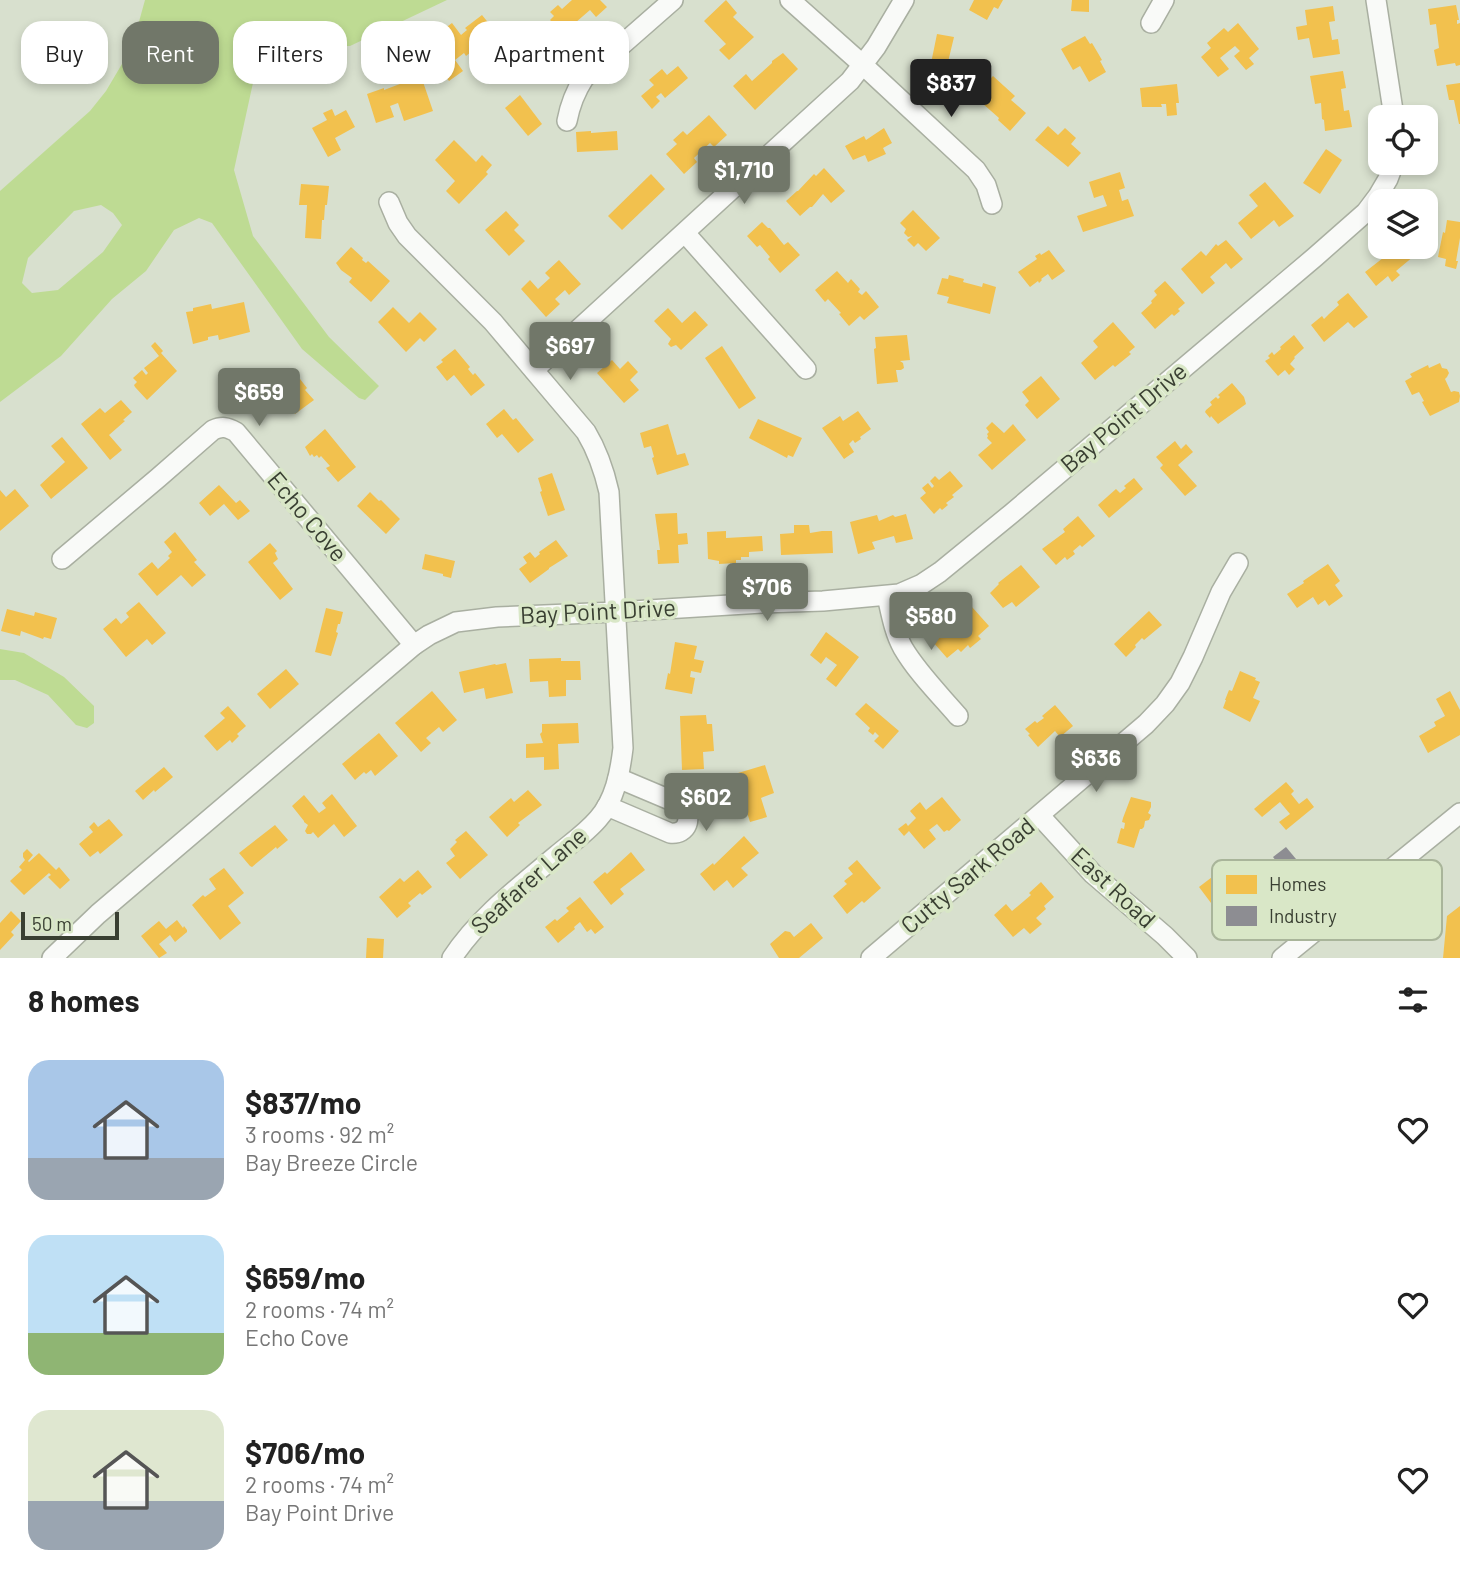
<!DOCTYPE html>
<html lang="en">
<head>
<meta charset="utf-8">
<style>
  :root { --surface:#fff; --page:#f2f2f2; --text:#222; --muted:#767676; --accent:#717769 }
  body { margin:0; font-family:Barlow,sans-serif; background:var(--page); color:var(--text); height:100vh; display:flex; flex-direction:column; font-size:26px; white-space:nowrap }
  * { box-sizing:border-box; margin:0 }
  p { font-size:23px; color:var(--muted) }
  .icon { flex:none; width:38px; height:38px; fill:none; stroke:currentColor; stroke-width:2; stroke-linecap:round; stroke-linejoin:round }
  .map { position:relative; height:958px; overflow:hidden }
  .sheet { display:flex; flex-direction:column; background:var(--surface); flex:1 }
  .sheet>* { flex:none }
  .hud { position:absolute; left:21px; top:21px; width:700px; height:63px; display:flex; gap:14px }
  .fabs { position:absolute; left:1368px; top:105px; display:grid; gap:14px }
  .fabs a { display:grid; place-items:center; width:70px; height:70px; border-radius:14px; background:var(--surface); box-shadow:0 4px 10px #0003; font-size:35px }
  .scale { position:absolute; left:21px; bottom:18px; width:98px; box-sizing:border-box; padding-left:7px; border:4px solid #393f32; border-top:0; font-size:19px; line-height:24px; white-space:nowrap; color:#393f32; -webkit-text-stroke:5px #d9e7c7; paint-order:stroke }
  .price { position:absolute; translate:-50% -60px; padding:0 16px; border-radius:7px; background:var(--accent); color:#fff; font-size:23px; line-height:46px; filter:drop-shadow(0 2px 4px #0008) }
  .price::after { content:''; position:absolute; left:50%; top:42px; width:21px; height:16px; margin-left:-10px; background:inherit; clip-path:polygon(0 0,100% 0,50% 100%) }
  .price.on { background:#222; color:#fff }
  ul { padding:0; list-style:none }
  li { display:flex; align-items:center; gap:21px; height:175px; padding:0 28px }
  li span { display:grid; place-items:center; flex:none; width:196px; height:140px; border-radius:21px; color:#555 }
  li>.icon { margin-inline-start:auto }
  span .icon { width:84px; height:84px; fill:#fffc; stroke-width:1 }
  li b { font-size:30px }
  h2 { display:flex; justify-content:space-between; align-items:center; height:84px; padding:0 28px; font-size:30px }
  .tag { padding:0 24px; border-radius:21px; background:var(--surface); box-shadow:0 4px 10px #0003; font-size:24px; line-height:63px }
  .tag.on { background:var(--accent); color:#fff }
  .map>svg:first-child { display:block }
  .water { fill:#bedb93; fill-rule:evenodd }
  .homes { fill:#f2c14e }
  .industry { fill:#8d8d92 }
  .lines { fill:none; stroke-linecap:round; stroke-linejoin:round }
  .minor-casing { stroke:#a9afa1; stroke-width:22 }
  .minor { stroke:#f9faf8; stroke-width:19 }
  .labels { text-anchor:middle; stroke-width:7; stroke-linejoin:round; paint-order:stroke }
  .street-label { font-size:24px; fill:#393f32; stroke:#d9e7c7 }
  .key { fill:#d9e7c7; stroke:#a9b59a; stroke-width:2 }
  .key-label { font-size:19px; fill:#393f32 }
</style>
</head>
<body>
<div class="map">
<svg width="1460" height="958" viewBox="0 0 1460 958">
  <rect width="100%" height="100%" fill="#d8e0ce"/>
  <!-- water -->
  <g class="water">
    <path d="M145,0H447L350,46H309L256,69L234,170L253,236L329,337L379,386L365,400L359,398L302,349L212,223L199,218L174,230L146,271L112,299L61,356L0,402V191L90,111L106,91L132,47ZM101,205L113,213L122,225L103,252L58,290L32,293L22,283L28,258L74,211Z"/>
    <path d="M0,649L24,653L64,677L94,706V723L87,728L76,725L48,695L15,680H0Z"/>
  </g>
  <!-- homes -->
  <g class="homes">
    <path d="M572,0H600L607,7L596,17L590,10L568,29L565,25L560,30L550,20L554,16L550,12L558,5L562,9Z"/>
    <path d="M726,0L737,13L733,17L754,37L729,60L719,50L726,44L704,21Z"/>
    <path d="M974,0H1003L998,9L994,7L987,20L969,10Z"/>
    <path d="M1072,0H1089V12L1071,11Z"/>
    <path d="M1456,5L1459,20H1457V24L1460,23V65L1456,66L1455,63L1437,66L1434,50L1439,48L1436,24L1430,25L1428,9Z"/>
    <path d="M1333,6L1335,21L1329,22L1332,40L1338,39L1340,54L1313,58L1309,38L1298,40L1296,27L1307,25L1305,10Z"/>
    <path d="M482,15L499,36L474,55L471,52L466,56L464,53L455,60L463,71L449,81L438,66L442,63L432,50L446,40L440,32L452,23L461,35L467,30L465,28Z"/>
    <path d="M1238,23L1259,49L1249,58L1254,64L1246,70L1234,56L1240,51L1235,46L1220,58L1229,69L1218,77L1201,57L1211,48L1207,43L1224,28L1228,32Z"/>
    <path d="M937,34L954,37L948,62L953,64L949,79L929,73Z"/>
    <path d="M1085,36L1090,44L1092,43L1102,60L1100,61L1106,72L1089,82L1080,66L1073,70L1061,49Z"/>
    <path d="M783,53L798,69L755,110L733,86L746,74L752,81L772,63V61Z"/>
    <path d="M678,66L688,78L665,98L661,93L656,97L660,101L652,109L641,96L654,85L649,80L662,69L667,75Z"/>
    <path d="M1343,71L1346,88L1341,89L1344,111L1349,110L1352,127L1325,131L1324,120L1322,119L1321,103L1315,104L1310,76Z"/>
    <path d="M421,76L433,111L404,121L398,103L390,106L394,117L376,123L367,94L384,88V90Z"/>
    <path d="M993,76L1015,96L1011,100L1026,113L1010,131L998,120L999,118L974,96Z"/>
    <path d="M1460,83V124H1459L1454,100H1449L1446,85Z"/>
    <path d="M1177,84L1179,103H1176L1177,115L1167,116L1166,104H1161L1162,107H1142L1140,88Z"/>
    <path d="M520,95L542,124L528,136L505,108Z"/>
    <path d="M332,109L335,116L346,110L355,127L335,138L341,150L328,157L312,128L327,120L323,113Z"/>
    <path d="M709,115L727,135L714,147L710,143L694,158L697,162L684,174L666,154L677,144L673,140L683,131L687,135Z"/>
    <path d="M1048,126L1058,135L1065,128L1076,138L1071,144L1081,153L1068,167L1035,140Z"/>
    <path d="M884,128L892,143L883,148L886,154L868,162L865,155L853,160L845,146L864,136L866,140Z"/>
    <path d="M591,131V133L617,131L618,150L577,152L576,132Z"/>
    <path d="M454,140L476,162L482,155L492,165L486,172L488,174L459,204L446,191L455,181L435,160Z"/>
    <path d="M1326,149L1342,160L1320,194L1303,183Z"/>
    <path d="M824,168L845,191L831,203L823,194L812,207H810L800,216L786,201L797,191H798L814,174L816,176Z"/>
    <path d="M1120,172L1125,188L1119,190L1122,201L1128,199L1134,216L1083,232L1077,216L1107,206L1103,195L1094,198L1089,182Z"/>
    <path d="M651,174L665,189L622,230L608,216Z"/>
    <path d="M1265,182L1294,216L1279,227L1274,220L1251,239L1238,223L1258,206L1249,195Z"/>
    <path d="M301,184L329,186L327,205H325L324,220H322L321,239L305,238L307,205H299Z"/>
    <path d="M913,210L940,238L926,251L918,243L914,247L907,240L912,236L908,237L904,233L906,229L900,223Z"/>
    <path d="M506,211L519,225L514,230L525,241L509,256L485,230Z"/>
    <path d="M1447,220L1460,222V238L1456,261H1458L1456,269L1445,266L1446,259L1438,257L1443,232L1445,233Z"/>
    <path d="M762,222L768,228H770L784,245L788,242L800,255L780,273L768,259L770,257L760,245L757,247L747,236Z"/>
    <path d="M1226,240L1243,259L1231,269L1226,263L1210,277L1215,283L1202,294L1181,269L1201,251L1206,256L1216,244L1218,246Z"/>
    <path d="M351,247L363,258L362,260L366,263L368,261L390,281L371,302L349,282L352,278L341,270L336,263Z"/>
    <path d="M1393,247H1406L1414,256L1396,271L1400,275L1392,282L1388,276L1376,286L1365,272L1383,258L1381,256Z"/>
    <path d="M1049,250L1065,271L1052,280L1048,274L1041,279L1042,280L1039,283L1038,281L1030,287L1018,272L1037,259L1035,256L1040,253L1041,255Z"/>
    <path d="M559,260L581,284L569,295L565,290L555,299L560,304L546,317L521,289L530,280L538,289L550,278L545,273Z"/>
    <path d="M837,271L848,283L851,279L860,289L858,292L862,295L866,291L879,307L864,320L860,316L849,326L839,314L841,313L828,299L825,302L815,290Z"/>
    <path d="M949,275L964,279L963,282L982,287L983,283L996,287L990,314L947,303L949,297L937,294L942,278L948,279Z"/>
    <path d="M1165,281L1185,303L1178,309L1180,311L1174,316L1172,314L1155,329L1141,313L1152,303L1151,301L1157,295L1154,291Z"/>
    <path d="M1348,293L1368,317L1354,328L1348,322L1324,342L1311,325L1322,316L1324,319L1329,314L1339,305L1337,302Z"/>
    <path d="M244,302L250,332L219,340L218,335L208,337V340L193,344L186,312L193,311V308L211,304L212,309Z"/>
    <path d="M393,307L409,323L420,312L437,329L424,342L420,338L406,352L378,322Z"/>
    <path d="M668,308L682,323L695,311L708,325L681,350L676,345L671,347L668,344L671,339L654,321Z"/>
    <path d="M1113,322L1135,347L1129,352L1131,354L1115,367L1113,365L1095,380L1081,363L1098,347L1093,341Z"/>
    <path d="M907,335L910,360L900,361L903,363L904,368L901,370H896L898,382L877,384L874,349L876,348L875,337Z"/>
    <path d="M1294,335L1304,348L1294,357L1295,358L1290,364L1295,369L1289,375L1285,370L1278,376L1265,361L1270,358L1268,356L1272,352L1274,355L1281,349L1280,347Z"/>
    <path d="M155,342L163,351L161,353L177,371L147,400L135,387L134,385L137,382L133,378L142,370L146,375L148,373L144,368L159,356L151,346Z"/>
    <path d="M722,346L756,398L739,409L705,358Z"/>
    <path d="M455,349L470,367L468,369L473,375L475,373L485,385L471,396L454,375L447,381L436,367L443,362L441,360Z"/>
    <path d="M612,360L620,369L628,361L638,372L630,380L639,390L624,403L597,373Z"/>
    <path d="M1440,363L1442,368L1447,369L1449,373L1447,377L1445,379L1451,392L1454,391L1459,392L1460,396L1459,402L1430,416L1422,402L1424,401L1419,392L1412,395L1405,381L1412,377L1410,374L1428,365L1429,368Z"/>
    <path d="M286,370L296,382L300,379L307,388L305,390L314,400L295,414L271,383Z"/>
    <path d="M1041,376L1060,399L1037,419L1025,405L1029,401L1022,392Z"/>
    <path d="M1232,383L1244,397L1246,404L1218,424L1211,416L1210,418L1205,412L1206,410L1212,405L1210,402L1216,397L1218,399L1220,397L1218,395Z"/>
    <path d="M121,400L132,412L123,420L125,421L109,435L122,450L110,460L81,424L100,408L105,413Z"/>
    <path d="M504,409L513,420L516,418L534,440L518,453L502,434L497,438L486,424Z"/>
    <path d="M858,411L871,429L860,437L861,439L855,443L853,440L849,444L854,452L844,459L822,428L840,416L843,421Z"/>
    <path d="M758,419L802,438L793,457L788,455L787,458L749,438Z"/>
    <path d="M992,422L1004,433L1013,424L1026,440L992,470L978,455L992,443L987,438L988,436L987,434L989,432L986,428Z"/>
    <path d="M668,424L677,455L685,453L689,465L657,475L652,458L654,457L651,446L644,448L640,433Z"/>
    <path d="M325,429L356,467L338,482L326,468L330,466L321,456L319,458L317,455L314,457L312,454L310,456L305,447Z"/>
    <path d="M62,437L88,468L51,499L40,485L65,462L51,446Z"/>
    <path d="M1175,441L1181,449L1186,444L1193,452L1178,465L1197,486L1185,496L1160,468L1163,465L1156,457Z"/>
    <path d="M950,471L963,486L952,495L954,497L946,503L948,505L942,510L940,508L934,514L920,498L926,493L922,488L928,483L932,488L934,486L930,481L935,476L939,480Z"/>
    <path d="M552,473L565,510L548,516L540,492L542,491L538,478Z"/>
    <path d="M1134,478L1143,489L1109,518L1098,505L1116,489L1120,493L1126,488L1124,486Z"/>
    <path d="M219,485L236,503L240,500L250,511L238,520L224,504L210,516L199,503Z"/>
    <path d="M15,489L29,506L0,531V490L6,497Z"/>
    <path d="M370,492L379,501L381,500L400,519L386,534L357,506Z"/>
    <path d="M677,513L678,534L687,533L688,544L678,545L679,563L658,564L657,550H660L655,514Z"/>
    <path d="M906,514L913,539L896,543L894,536L872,542L875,549L858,554L850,522L877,515L879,521L893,515L895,517Z"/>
    <path d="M1078,516L1095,536L1082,547L1080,545L1073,551L1075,554L1067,560L1065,557L1056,565L1042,549L1065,532L1063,529Z"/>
    <path d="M794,525H809L810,533L822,531H832L833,553L781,555L780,534L794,533Z"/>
    <path d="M726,531V538L762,536L763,551L749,552V557H741V560H736V563L719,564V561L708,559L707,532Z"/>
    <path d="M175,532L197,560L194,562L206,575L192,587L181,575L157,596L138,574L152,562L158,569L170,558L168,556L172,552L164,542Z"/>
    <path d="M556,540L568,556L549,568V569L530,583L519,569L527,563L523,557L530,552L535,558L540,554L539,552Z"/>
    <path d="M270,543L277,551L275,553L278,559L273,563L293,589L280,600L248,562Z"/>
    <path d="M425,554L455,561L451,578L443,576V574L422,569Z"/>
    <path d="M1328,564L1340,581L1335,585L1343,596L1329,606L1325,600L1318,605L1313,597L1297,608L1287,594L1304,583L1303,581Z"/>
    <path d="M1021,565L1040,587L1016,607L1012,602L1003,608L990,593L999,584L998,583Z"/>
    <path d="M139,602L166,633L152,645L147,639L126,657L103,629L116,618L121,624L129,617L126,613Z"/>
    <path d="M972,607L989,626L978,636L981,639L970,648L968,645L961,652L958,649L947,658L933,642L946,631L948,633L962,621L960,618Z"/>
    <path d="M326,608L343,612L340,624H338L336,632L338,633L331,656L315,652Z"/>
    <path d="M7,609L34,616L35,612L57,618L51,639L44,637L43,639L21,631L20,636L1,631Z"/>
    <path d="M1149,611L1162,625L1144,640L1142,638L1135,645L1136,647L1126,657L1114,644Z"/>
    <path d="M826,632L859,657L836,687L826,679L837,665L826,657L821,664L810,655Z"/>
    <path d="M675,642L697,646L694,659L704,661L701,673L691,671L690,677L695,678L692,694L665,689L668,673L670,674Z"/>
    <path d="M561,658V661H580L581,680H566V696L549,697L548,681L530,682L529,659Z"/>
    <path d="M506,663L513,693L486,699L484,688L464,693L459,672L495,664L496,665Z"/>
    <path d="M286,669L299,684L270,709L257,694Z"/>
    <path d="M1240,671L1256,678L1255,680L1260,682L1253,698L1260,701L1250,722L1223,708L1226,700H1225L1229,690L1232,691Z"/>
    <path d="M432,691L457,720L443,732L439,727L426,738L431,743L421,752L395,723Z"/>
    <path d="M1450,691L1460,710V735L1428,753L1419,736L1436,726L1434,722L1445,716L1436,699Z"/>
    <path d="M866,703L899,731L883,749L874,741L879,736L875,732L873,735L868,731L870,728L855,714Z"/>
    <path d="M1055,705L1073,726L1060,737L1055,731L1038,747L1028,735L1030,734L1025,729L1035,721L1037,723L1044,718L1042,716Z"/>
    <path d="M228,706L246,726L237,734L239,736L232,743L230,740L217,751L204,736L225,718L220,713Z"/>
    <path d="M706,715L707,724H712L714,751L703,752L704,769L682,770L680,716Z"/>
    <path d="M578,723L579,743L558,744L559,769L544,770V757L526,758V744L543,743L540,734L542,732V724Z"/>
    <path d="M379,733L398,756L375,776L371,770L366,774L364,772L355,780L342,764Z"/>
    <path d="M765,765L774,793L761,798L767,817L750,822L740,790L744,789L738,773Z"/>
    <path d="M164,767L173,777L155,792L154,790L143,800L135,791Z"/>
    <path d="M1286,782L1294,791L1291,794L1299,804L1307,798L1314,807L1286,830L1279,822L1290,814L1280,802L1262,817L1254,809Z"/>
    <path d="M528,790L542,805L518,823L520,825L507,837L489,817L511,798L514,802Z"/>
    <path d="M332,794L357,826L344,837L334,824L318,838L313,832L311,834H307L305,831L308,825L304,822V821L292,806L304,795L319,813L326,808L322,803Z"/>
    <path d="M942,797L961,820L949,831L947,830L944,832L937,824L929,830L936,839L924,849L909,831L904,836L898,829L906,823L908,826L916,818L910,811L920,802L926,810Z"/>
    <path d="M1131,797L1151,802V807L1148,813L1151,815L1149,820L1145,821L1144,827L1142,829H1140L1134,848L1117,843L1121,828L1124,829L1125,823L1122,822L1123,818Z"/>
    <path d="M109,819L123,835L100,854L98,851L90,857L79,844L93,832L89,827L94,822L98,827Z"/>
    <path d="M275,825L288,840L277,849L276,847L252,867L250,866L239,853Z"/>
    <path d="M466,831L488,855L460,879L446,863L455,856L450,849L457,842L455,840Z"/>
    <path d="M744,836L759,853L741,868L748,875L733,888L727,880L714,891L700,874L713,863L714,865Z"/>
    <path d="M27,849L33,855L28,861L29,862L39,853L56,870L59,867L70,880L60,889L48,877L51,875L49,873L24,895L10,881L22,870L19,867L25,860L23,857V853Z"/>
    <path d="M631,852L645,870L620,889L624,894L611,905L593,882L605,872L607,874Z"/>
    <path d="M857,860L881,888L864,903L862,901L847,914L833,896L847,884L844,881L853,874L848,868Z"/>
    <path d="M224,868L244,893L228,906L241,923L220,940L192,905L203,895L205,897L216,889L209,879Z"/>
    <path d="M418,870L432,887L422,895L420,893L408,903L411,906L397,918L379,897L400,878L404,882Z"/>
    <path d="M1220,871L1229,883L1232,880L1241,892L1237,896L1256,920L1238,934L1213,902L1211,903L1199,887Z"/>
    <path d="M1041,882L1054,897L1044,906L1046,909L1036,918L1042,924L1030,934L1024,928L1013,937L994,915L1006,904L1012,911L1031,895L1029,893Z"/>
    <path d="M580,897L604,927L595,934L591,929L587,932L580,922L574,927L575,929L558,943L545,927L555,919L557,921L569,911L566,908Z"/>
    <path d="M1460,906V958H1443L1447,916Z"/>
    <path d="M11,911L21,921L11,932L14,935L0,950V923Z"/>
    <path d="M177,920L183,928L184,926L187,930V932L175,942L170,935L159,944L167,953L159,958L141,936L159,921L166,929Z"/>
    <path d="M811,923L823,938L799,958H779L770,944L785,931L790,932L794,937Z"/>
    <path d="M367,938L384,939L383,958H366Z"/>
  </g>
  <!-- industry -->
  <path class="industry" d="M1286,847L1296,859L1283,870L1273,857Z"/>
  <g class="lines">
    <defs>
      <g id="minor">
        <path d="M790,0L863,65L976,170L986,185L992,204"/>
        <path d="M1376,0L1394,117"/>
        <path d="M1151,23L1164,0"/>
        <path d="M567,121C570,105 575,92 584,78L673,0"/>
        <path d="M389,202L398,223L407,236L493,322L586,432C598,452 604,470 609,492L623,748C620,773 615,800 598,819C586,833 570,844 557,855C519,887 479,917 452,958"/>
        <path d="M685,233L806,369"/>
        <path d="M534,370L850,81L876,47L904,0"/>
        <path d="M62,559L158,478L213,430C222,426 227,427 236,432L414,645"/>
        <path d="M887,596C891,613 894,632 903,648C917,672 939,694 958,716"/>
        <path d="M607,806L670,833C688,835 693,817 682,805L618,778"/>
        <path d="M1040,816L1093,874L1165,936L1187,958"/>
        <path d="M52,958L98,914L414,645L429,635L456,622L497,617L616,612L762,603L823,601L899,594L922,584L940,572L1011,514L1315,257L1366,212L1378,196L1388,179L1394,163"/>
        <path d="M871,958L1146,724L1165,704L1180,683L1193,657L1221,592L1238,563"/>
        <path d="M1282,958L1460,813"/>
      </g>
    </defs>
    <!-- minor casing -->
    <use href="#minor" class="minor-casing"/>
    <!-- minor -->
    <use href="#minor" class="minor"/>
  </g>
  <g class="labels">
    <!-- street labels -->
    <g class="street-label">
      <text transform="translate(1124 418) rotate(-40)" y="8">Bay Point Drive</text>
      <text transform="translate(307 517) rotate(50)" y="8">Echo Cove</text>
      <text transform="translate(598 612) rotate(-3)" y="8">Bay Point Drive</text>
      <text transform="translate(968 876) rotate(-40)" y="8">Cutty Sark Road</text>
      <text transform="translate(529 881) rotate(-42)" y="8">Seafarer Lane</text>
      <text transform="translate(1113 888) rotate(43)" y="8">East Road</text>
    </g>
  </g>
  <!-- legend -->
  <rect x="1212" y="860" width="230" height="80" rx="10" class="key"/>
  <rect x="1226" y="875" width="31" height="19" fill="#f2c14e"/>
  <rect x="1226" y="906" width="31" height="20" fill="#8d8d92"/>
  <g class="key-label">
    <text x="1269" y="891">Homes</text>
    <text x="1269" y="923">Industry</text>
  </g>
</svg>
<div class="fabs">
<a><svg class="icon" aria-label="locate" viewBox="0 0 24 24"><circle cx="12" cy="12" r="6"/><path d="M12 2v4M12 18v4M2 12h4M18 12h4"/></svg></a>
<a><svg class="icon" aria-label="layers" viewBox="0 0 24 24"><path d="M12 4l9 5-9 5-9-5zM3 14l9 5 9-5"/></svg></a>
</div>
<div class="scale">50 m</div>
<b class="price on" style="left:951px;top:119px">$837</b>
<b class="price" style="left:744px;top:206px">$1,710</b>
<b class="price" style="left:570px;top:382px">$697</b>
<b class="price" style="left:259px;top:428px">$659</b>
<b class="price" style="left:767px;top:623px">$706</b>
<b class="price" style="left:931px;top:652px">$580</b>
<b class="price" style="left:1096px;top:794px">$636</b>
<b class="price" style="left:706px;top:833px">$602</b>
<div class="hud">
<a class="tag">Buy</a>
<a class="tag on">Rent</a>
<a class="tag">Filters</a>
<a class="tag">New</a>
<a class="tag">Apartment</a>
</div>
</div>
<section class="sheet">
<h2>8 homes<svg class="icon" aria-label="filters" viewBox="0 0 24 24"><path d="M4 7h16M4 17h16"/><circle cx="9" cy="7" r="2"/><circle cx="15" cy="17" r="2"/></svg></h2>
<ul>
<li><span style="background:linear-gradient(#a9c7e8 70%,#9aa5b1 0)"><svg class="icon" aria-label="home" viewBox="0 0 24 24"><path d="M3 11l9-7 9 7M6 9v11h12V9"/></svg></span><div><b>$837/mo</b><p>3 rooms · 92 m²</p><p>Bay Breeze Circle</p></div><svg class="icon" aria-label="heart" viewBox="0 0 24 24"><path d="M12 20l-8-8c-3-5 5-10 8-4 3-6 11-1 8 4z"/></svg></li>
<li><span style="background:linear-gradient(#bfe0f5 70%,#8fb573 0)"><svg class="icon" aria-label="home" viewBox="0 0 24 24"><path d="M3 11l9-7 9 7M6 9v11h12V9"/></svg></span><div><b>$659/mo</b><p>2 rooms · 74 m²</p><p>Echo Cove</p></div><svg class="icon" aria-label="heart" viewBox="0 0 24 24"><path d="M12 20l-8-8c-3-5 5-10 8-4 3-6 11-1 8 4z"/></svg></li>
<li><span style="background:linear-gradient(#dfe7d0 65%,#9aa5b1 0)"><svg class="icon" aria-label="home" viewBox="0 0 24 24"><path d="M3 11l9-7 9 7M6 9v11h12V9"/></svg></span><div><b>$706/mo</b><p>2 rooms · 74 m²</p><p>Bay Point Drive</p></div><svg class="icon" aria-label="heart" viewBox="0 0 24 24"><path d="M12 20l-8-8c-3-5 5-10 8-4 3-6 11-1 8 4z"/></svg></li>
</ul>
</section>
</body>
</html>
